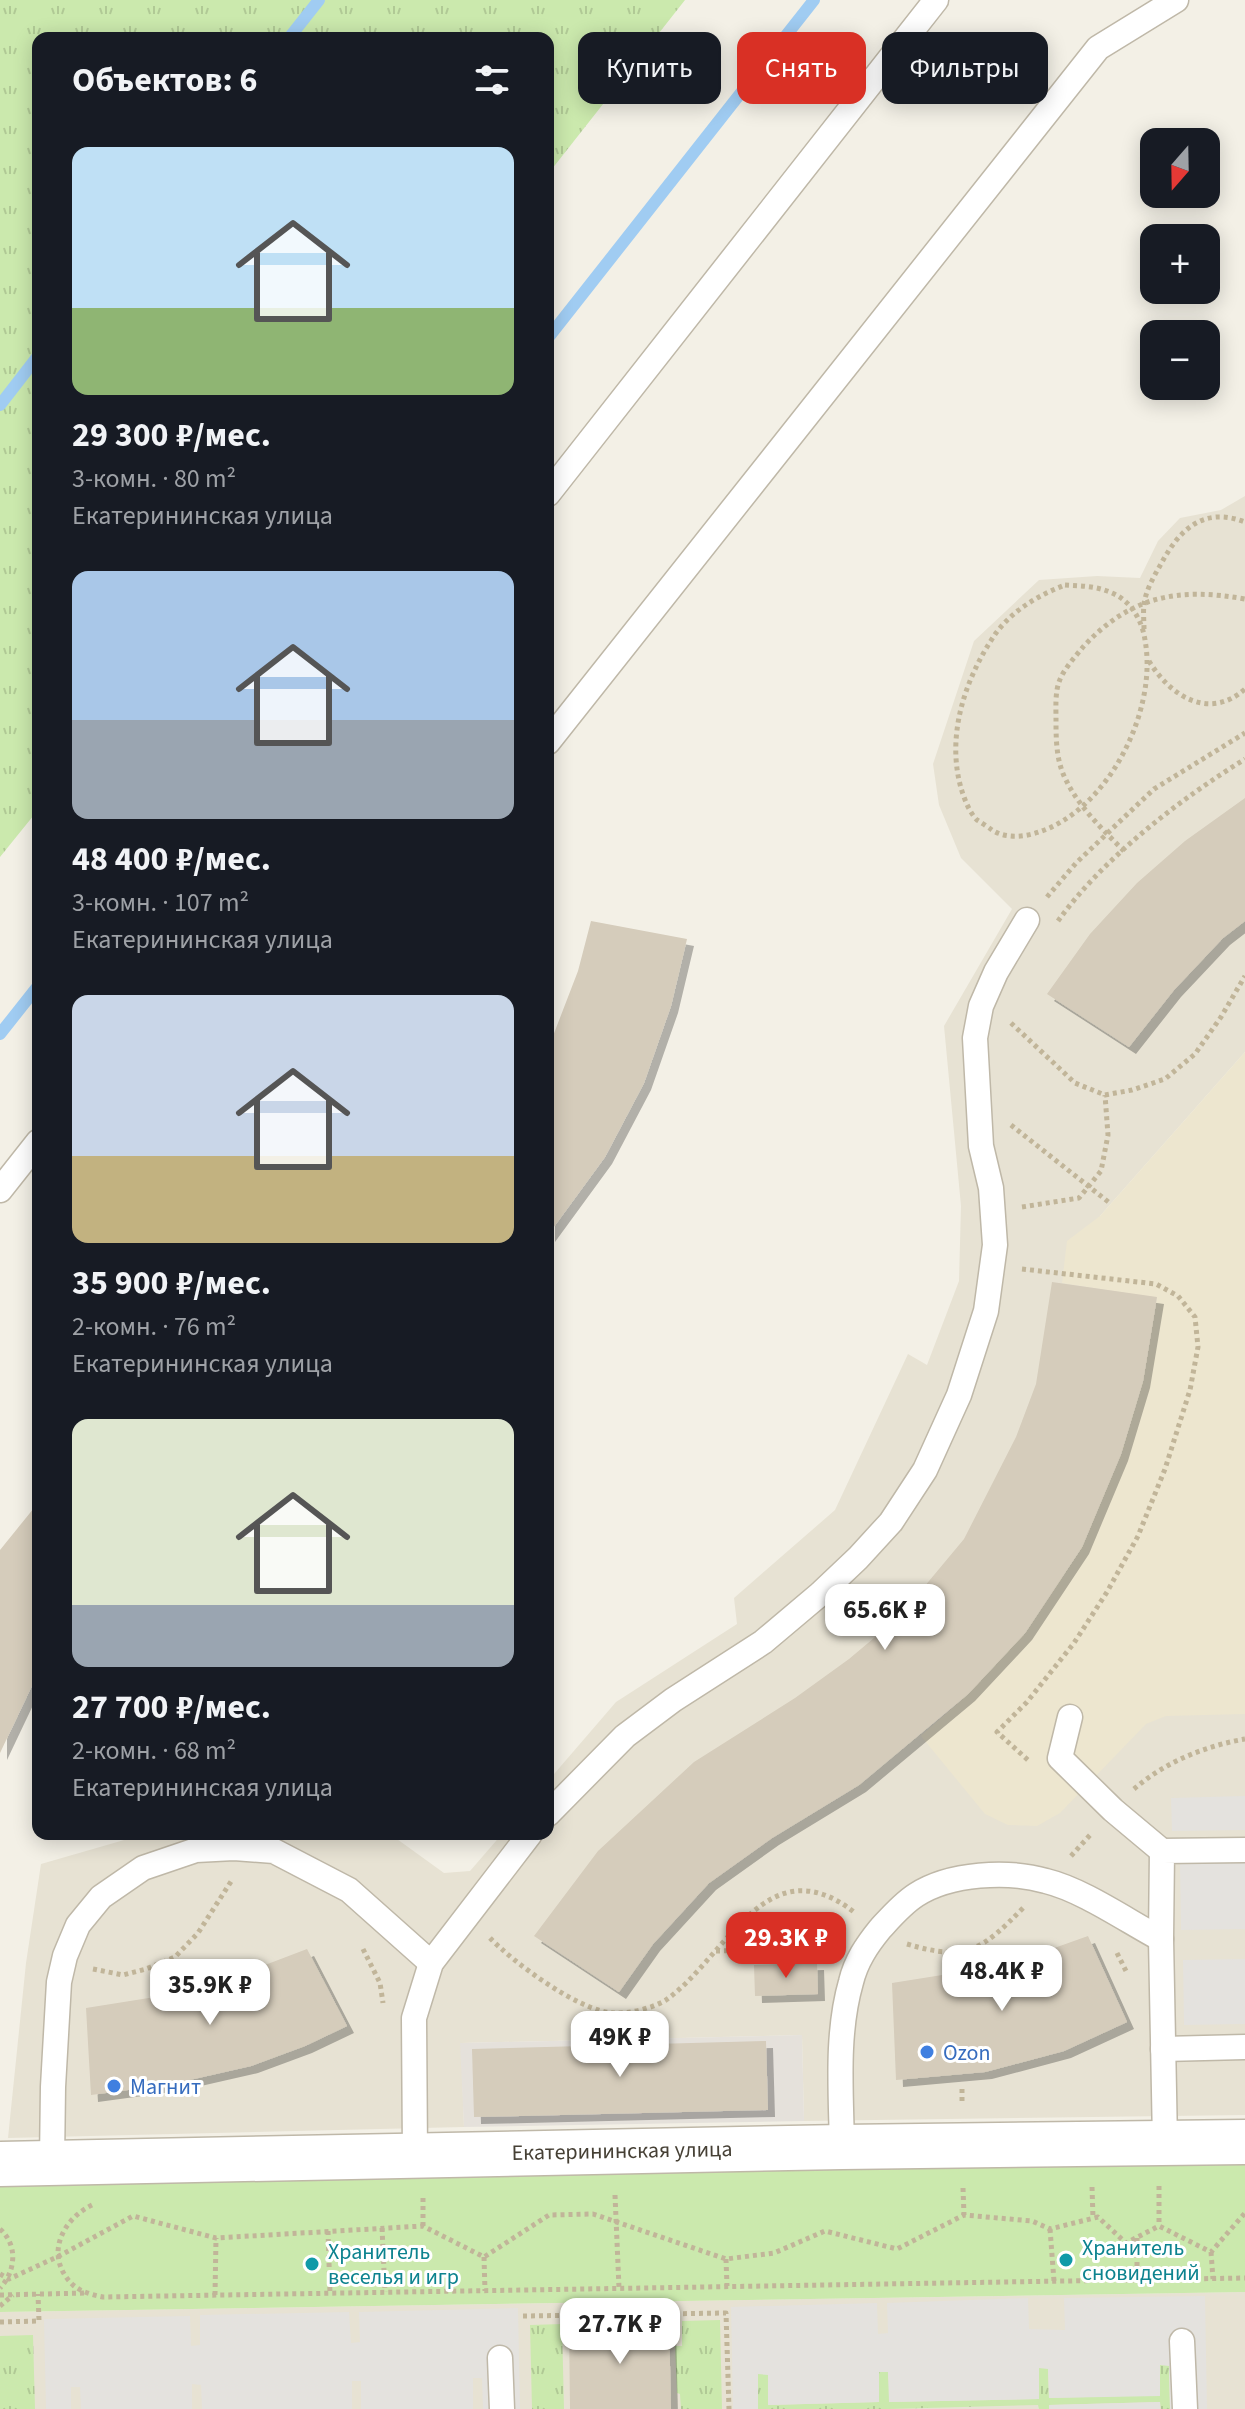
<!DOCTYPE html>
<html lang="ru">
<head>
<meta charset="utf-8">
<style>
  :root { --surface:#171b24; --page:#20242c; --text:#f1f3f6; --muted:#9ea1a6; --accent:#d93025 }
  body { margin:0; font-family:"Source Sans 3",sans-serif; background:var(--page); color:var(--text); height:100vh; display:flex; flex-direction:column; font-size:30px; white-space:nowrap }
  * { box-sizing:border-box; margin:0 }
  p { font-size:26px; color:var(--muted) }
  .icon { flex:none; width:44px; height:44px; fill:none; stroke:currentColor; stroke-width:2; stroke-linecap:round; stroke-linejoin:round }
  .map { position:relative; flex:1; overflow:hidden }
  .details { position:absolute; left:32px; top:32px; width:522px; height:1808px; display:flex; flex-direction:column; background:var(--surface); border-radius:16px; box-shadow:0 4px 20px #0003 }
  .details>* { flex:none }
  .banner { position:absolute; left:578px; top:32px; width:546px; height:72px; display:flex; gap:16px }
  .needle { width:52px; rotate:200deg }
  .tools { position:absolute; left:1140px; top:128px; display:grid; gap:16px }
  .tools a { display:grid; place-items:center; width:80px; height:80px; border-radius:16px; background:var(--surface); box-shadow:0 4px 20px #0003; font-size:40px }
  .price { position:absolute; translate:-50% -68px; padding:0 18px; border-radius:16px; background:#fff; color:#222; font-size:26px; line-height:52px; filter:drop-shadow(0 2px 4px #0008) }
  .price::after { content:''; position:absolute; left:50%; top:48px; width:24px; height:18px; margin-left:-12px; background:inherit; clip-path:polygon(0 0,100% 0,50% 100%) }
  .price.on { background:var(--accent); color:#fff }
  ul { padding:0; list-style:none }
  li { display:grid; align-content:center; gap:16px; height:424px; padding:0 40px }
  li span { display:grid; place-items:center; height:248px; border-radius:16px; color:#555 }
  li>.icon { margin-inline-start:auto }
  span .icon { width:144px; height:144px; fill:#fffc; stroke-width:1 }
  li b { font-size:34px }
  h2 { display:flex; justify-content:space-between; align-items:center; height:96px; padding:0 40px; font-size:34px }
  .chip { padding:0 28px; border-radius:16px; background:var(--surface); box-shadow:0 4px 20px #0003; font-size:28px; line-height:72px }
  .chip.on { background:var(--accent); color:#fff }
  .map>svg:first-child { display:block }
  .residential { fill:#e7e2d3 }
  .industrial { fill:#e5e1db }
  .education { fill:#ede6cf }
  .grass { fill:url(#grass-tufts) }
  .park { fill:#cbe9ad }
  .parking { fill:#e4e2de }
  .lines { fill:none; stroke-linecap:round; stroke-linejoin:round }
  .stream { stroke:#a0ccf2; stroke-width:12 }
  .building { fill:#d5ccbb; filter:url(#shadow) }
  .lane-casing { stroke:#bfb8a8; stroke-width:27 }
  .street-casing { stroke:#bfb8a8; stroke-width:47 }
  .path { stroke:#c1b599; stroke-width:5; stroke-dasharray:4 4; stroke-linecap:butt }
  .lane { stroke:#fff; stroke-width:24 }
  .street { stroke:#fff; stroke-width:44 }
  .shop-dot { fill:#3f7fe0; stroke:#fff; stroke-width:3 }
  .culture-dot { fill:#0f9aa8; stroke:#fff; stroke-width:3 }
  .labels { text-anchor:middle; stroke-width:6; stroke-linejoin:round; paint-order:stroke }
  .shop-label { font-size:22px; fill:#366cbe; stroke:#fff; text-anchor:start }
  .street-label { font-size:22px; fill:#464035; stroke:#fff }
  .culture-label { font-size:22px; fill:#0d838f; stroke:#fff; text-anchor:start }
</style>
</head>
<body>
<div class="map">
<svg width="1245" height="2409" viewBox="0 0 1245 2409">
  <defs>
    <pattern id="grass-tufts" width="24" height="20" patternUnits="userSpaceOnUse" patternTransform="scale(2)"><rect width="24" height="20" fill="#cbe9ad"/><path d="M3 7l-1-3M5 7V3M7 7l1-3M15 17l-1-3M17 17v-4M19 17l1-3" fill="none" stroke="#b0c995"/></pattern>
    <filter id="shadow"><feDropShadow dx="7" dy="7" stdDeviation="0" flood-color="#0004"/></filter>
  </defs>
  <rect width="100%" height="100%" fill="#f3f0e6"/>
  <!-- residential -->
  <g class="residential">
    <path d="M1245,496V1052L1100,1216L1245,1348V2115L804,2121L802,2035L461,2043L464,2127L8,2138L26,1963L41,1864L145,1834H390L444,1873L470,1871L502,1834H548V1781L616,1702L737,1624L734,1598L835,1510L908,1354L927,1365L959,1281L961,1206L944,1026L1012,909L961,858L939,805L933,764L974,641L1039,580L1097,576L1140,578L1158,541L1180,518L1221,510Z"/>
    <path d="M1245,2292V2409H0V2312Z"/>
  </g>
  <!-- industrial -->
  <path class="industrial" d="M802,2035L804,2121L464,2127L460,2043Z"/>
  <!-- education -->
  <path class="education" d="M1245,1052V1714L1166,1716L1146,1724L1060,1813L1037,1826L1008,1825L985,1814L921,1736L968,1694L1025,1633L1082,1547L1121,1454L1143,1381L1157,1298L1062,1283L1067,1241L1100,1216Z"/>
  <!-- grass -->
  <g class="grass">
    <path d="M0,0H685L548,174V38H38V810L0,857Z"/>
    <path d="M720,2320L722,2409H681L680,2394L677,2393L675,2346H682V2321Z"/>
    <path d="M562,2324L564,2409H532L530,2325Z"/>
    <path d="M33,2335L35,2409H0V2336Z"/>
    <path d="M1160,2365H1169L1170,2409H1161L1160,2402L1049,2405V2409H1039L1038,2405L889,2409H758V2374H768L769,2405L879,2402V2372H888L890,2402L1038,2399V2368H1048L1049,2398L1160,2395Z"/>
  </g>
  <!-- park -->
  <path class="park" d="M1245,2159V2292L0,2312V2178Z"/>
  <!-- parking -->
  <g class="parking">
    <path d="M1245,1796V1830L1172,1831L1171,1798Z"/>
    <path d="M1245,1863V1929L1181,1930L1180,1864Z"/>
    <path d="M1245,1959V2024L1184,2025L1183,1960Z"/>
    <path d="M1205,2296L1207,2409H1170L1169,2366L1160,2365V2396L1049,2398L1048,2369L1039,2368V2399L889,2402L888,2372H879V2402L768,2405V2375L758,2374V2409H733L731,2307L877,2303L878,2334L888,2333L887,2303L1028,2298L1029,2329L1065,2330L1064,2298Z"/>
    <path d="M518,2308L520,2409H483L482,2378H473V2409H361V2381H352V2409H202L201,2385L192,2384V2409H81L80,2387H71V2409H46L44,2319L190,2316L191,2346L200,2345V2315L349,2312L351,2343L360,2342L359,2312Z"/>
    <path d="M1160,2402V2409H1049V2405Z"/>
  </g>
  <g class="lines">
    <!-- stream -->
    <g class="stream">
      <path d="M289,38L319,0"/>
      <path d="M548,338L814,0"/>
      <path d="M0,405L38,356"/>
      <path d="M0,1034L38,986"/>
    </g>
  </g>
  <!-- building -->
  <g class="building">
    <path d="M1245,798V921L1223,938L1174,990L1129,1047L1047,994L1090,934L1137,883L1185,841Z"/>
    <path d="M591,921L687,939L671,1006L644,1083L605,1157L548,1235V1049L578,971Z"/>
    <path d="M1052,1282L1157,1297L1143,1381L1121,1454L1082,1547L1025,1633L968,1694L859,1785L772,1838L709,1883L653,1944L619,1992L534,1936L598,1851L694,1762L795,1698L849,1659L899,1617L964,1539L1016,1437L1036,1384Z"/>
    <path d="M38,1503V1673L0,1753V1550Z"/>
    <path d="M1088,1936L1127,2022L1064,2051L985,2072L896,2080L892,1983L961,1972L1029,1957Z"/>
    <path d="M307,1949L347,2026L305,2046L251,2066L172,2084L91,2095L86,2008L199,1990Z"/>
    <path d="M817,1963L818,1994L755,1996L754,1965Z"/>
    <path d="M766,2041L768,2110L474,2117L472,2049Z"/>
    <path d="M669,2321L671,2409H570L569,2323Z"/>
  </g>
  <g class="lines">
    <defs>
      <g id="lane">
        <path d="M548,494L936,0"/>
        <path d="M548,742L1098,48L1176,0"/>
        <path d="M0,1190L38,1142"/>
        <path d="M1070,1717L1060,1758L1113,1810L1162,1851"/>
        <path d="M548,1814L625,1736L673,1700L763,1642L820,1594L858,1558L891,1522L925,1470L959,1395L986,1311L995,1245L991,1188L981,1146L975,1038L981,1006L996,972L1027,920"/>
        <path d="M1163,2049L1245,2047"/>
        <path d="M1165,2142L1161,1939L1162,1851L1245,1850"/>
        <path d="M842,2147C841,2092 836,2034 851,1982C856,1961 867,1945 880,1929C891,1917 902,1904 916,1895C950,1873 1008,1870 1046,1881C1083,1890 1127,1921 1161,1939"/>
        <path d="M415,2154L414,2018L431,1963L530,1834"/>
        <path d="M52,2161L53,2087L59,1982L65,1956L78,1925L101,1897L143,1868L196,1850L234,1848L274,1851L349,1890L431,1963"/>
        <path d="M1182,2341L1185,2409"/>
        <path d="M500,2358L502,2409"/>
      </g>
      <path id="street" d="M0,2164L842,2147L1245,2142"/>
    </defs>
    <!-- lane casing -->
    <use href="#lane" class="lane-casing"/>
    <!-- street casing -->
    <use href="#street" class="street-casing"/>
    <!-- path -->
    <g class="path">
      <path d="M1065,585C1081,586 1097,586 1112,593C1131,601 1142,620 1145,640C1158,710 1109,809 1039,832C1024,837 1006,839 992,830C988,827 982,823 977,820C969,812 964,798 961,788C946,735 965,678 996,633C1013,610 1039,595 1065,585Z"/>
      <path d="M1144,629C1144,621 1143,612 1144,604C1146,590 1154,576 1161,564C1179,530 1203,506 1245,522"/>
      <path d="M1149,661C1170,696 1209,721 1245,689"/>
      <path d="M1124,851C1103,830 1079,807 1066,780C1056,761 1056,739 1056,719C1056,708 1055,693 1059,682C1063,670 1075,657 1083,647C1130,596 1178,587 1245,599"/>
      <path d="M1047,897L1076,863L1154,789L1245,733"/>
      <path d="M1058,921C1103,858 1179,800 1245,759"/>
      <path d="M1011,1023L1075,1083L1105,1095L1132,1090L1165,1079L1195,1054L1221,1017L1245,976"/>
      <path d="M1011,1125L1111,1204"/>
      <path d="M1022,1207L1079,1198L1101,1171L1108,1135L1105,1095"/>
      <path d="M1022,1269L1156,1284L1178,1296L1195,1317L1198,1347L1190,1390L1165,1469L1138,1536L1107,1592L1074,1643L1027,1702L997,1732L1029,1761"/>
      <path d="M1134,1789C1165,1762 1205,1746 1245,1739"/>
      <path d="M1071,1856L1091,1834"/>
      <path d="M490,1938C514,1963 579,2011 613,2013C629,2014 653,2008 666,2000C727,1957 766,1844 854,1912"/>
      <path d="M907,1944C967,1962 982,1950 1024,1907"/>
      <path d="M363,1949L380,1983L383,2003"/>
      <path d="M716,1951L830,1949"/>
      <path d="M1117,1953L1127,1973"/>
      <path d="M93,1969L123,1975L146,1969L175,1957L198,1933L232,1880"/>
      <path d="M962,2089V2103"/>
      <path d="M1159,2186V2226"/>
      <path d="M1092,2187L1093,2218"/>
      <path d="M963,2188L964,2215"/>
      <path d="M615,2195L619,2288"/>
      <path d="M423,2198V2226"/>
      <path d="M92,2205C61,2220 44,2257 73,2285C81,2292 93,2295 103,2297L1245,2278"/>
      <path d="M382,2228L385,2292"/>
      <path d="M0,2229C18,2245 16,2271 0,2288"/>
      <path d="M1050,2229L1054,2281"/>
      <path d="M328,2231L330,2294"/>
      <path d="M1137,2238V2279"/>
      <path d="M1211,2252L1213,2279"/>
      <path d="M484,2257L485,2291"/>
      <path d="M726,2259L727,2286"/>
      <path d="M0,2274L9,2279L59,2256L133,2216L216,2238L423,2226L484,2257L549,2215L593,2214L726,2259L774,2253L825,2231L897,2249L964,2215L1032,2221L1050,2229L1098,2217L1126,2243L1159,2226L1211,2252L1245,2213"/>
      <path d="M0,2295L86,2293"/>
      <path d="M215,2295L216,2238"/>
      <path d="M0,2306L13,2295"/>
      <path d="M523,2316L726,2313L729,2409"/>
      <path d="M0,2322L39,2321L38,2294"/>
    </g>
    <!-- lane -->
    <use href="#lane" class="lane"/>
    <!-- street -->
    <use href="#street" class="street"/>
  </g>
  <!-- markers -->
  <g class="shop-dot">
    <circle cx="927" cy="2052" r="8"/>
    <circle cx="114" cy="2086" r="8"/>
  </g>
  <g class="culture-dot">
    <circle cx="1066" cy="2260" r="8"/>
    <circle cx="312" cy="2264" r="8"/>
  </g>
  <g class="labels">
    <!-- shop labels -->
    <g class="shop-label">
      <text x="943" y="2060">Ozon</text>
      <text x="130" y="2094">Магнит</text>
    </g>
    <!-- street labels -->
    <g class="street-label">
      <text transform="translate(622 2150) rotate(-1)" y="8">Екатерининская улица</text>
    </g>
    <!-- culture labels -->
    <g class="culture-label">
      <text x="1082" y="2255">Хранитель<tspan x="1082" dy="25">сновидений</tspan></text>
      <text x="328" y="2259">Хранитель<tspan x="328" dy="25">веселья и игр</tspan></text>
    </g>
  </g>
</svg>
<div class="tools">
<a><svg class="needle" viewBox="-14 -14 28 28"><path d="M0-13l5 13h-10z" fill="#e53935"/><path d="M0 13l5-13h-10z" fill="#9ea1a6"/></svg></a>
<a>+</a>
<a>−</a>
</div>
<b class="price" style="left:885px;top:1652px">65.6K ₽</b>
<b class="price on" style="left:786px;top:1980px">29.3K ₽</b>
<b class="price" style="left:1002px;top:2013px">48.4K ₽</b>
<b class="price" style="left:210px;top:2027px">35.9K ₽</b>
<b class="price" style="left:620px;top:2079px">49K ₽</b>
<b class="price" style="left:620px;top:2366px">27.7K ₽</b>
<div class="banner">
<a class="chip">Купить</a>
<a class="chip on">Снять</a>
<a class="chip">Фильтры</a>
</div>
<section class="details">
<h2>Объектов: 6<svg class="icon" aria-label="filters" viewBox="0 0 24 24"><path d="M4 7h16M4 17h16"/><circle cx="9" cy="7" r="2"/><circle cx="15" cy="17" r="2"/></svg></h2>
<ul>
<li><span style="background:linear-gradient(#bfe0f5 65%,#8fb573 0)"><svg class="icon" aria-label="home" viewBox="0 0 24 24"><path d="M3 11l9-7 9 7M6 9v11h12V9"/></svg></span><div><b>29 300 ₽/мес.</b><p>3-комн. · 80 m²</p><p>Екатерининская улица</p></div></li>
<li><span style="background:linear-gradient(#a9c7e8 60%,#9aa5b1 0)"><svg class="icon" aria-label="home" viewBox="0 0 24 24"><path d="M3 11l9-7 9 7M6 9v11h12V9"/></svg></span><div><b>48 400 ₽/мес.</b><p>3-комн. · 107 m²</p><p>Екатерининская улица</p></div></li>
<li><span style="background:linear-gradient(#c9d6e8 65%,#c2b280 0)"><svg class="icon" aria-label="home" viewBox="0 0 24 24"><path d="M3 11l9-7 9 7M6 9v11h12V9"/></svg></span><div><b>35 900 ₽/мес.</b><p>2-комн. · 76 m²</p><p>Екатерининская улица</p></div></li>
<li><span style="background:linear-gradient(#dfe7d0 75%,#9aa5b1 0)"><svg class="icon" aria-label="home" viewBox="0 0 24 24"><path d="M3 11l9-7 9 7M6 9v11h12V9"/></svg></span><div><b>27 700 ₽/мес.</b><p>2-комн. · 68 m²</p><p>Екатерининская улица</p></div></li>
</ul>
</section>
</div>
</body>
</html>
